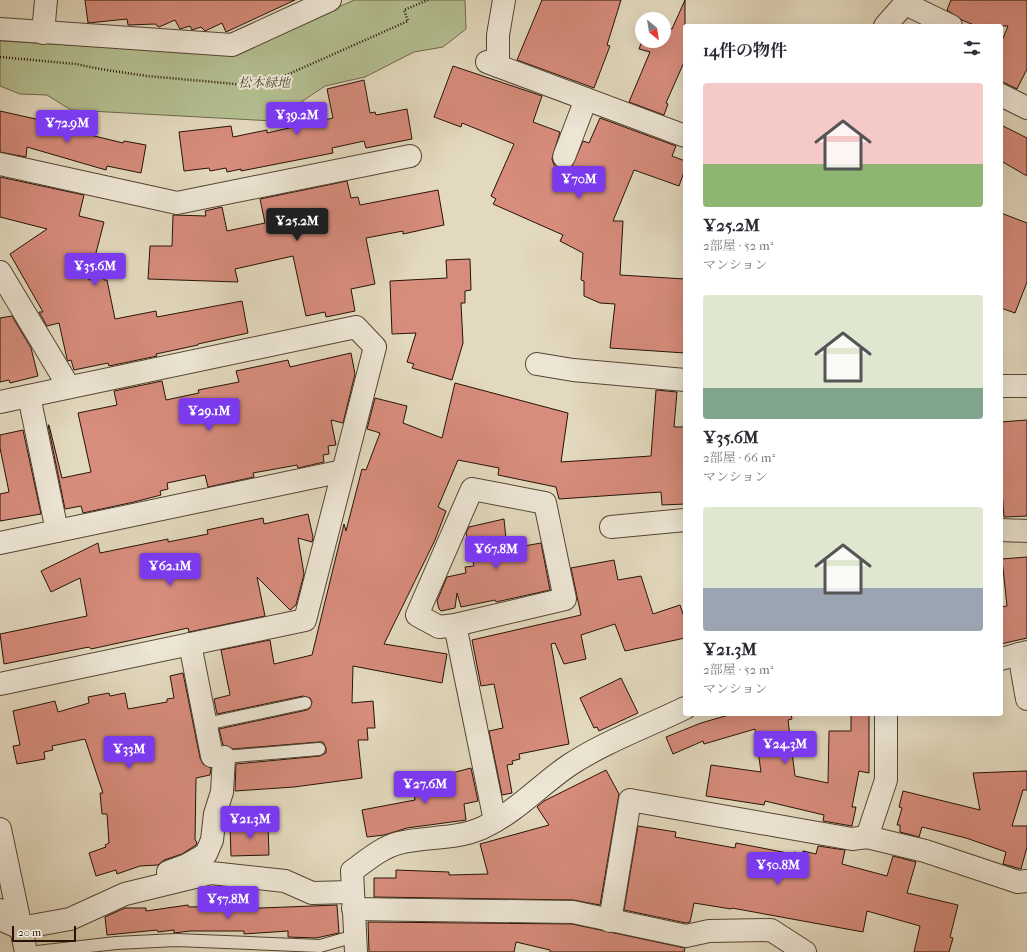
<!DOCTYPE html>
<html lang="ja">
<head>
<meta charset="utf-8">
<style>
  :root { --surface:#fff; --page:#f7f7f7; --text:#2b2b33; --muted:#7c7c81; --accent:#7c3aed }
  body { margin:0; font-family:"IM FELL French Canon","Noto Serif JP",serif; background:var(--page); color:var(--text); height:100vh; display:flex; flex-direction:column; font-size:15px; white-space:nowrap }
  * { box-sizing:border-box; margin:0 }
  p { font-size:13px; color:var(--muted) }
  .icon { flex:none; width:22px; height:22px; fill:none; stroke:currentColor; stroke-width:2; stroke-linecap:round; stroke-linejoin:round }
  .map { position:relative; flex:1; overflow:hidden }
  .sheet { position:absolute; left:683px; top:24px; width:320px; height:692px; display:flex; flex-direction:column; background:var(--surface); border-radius:4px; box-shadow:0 4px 16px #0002 }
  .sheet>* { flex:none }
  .needle { width:26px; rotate:150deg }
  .fabs { position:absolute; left:635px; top:12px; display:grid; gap:8px }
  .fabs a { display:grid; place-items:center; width:36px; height:36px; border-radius:50%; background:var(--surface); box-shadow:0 4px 16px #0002; font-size:20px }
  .scale { position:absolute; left:12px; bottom:10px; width:64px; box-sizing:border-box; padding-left:4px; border:2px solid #271306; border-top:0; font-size:11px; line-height:14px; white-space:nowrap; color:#271306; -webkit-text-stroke:3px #ede6d5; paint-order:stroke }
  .price { position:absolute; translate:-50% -34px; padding:0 9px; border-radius:4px; background:var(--accent); color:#fff; font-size:13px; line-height:26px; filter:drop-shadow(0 1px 2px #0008) }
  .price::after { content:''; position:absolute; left:50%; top:24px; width:12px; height:9px; margin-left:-6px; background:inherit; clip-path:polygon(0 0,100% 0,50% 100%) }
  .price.on { background:#222; color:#fff }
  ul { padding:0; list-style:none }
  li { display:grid; align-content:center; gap:8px; height:212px; padding:0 20px }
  li span { display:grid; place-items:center; height:124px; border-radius:4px; color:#555 }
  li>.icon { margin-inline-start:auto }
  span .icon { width:72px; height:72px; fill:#fffc; stroke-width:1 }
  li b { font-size:17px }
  h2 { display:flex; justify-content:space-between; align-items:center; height:48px; padding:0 20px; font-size:17px }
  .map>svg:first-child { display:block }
  .green { fill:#b4bf91; stroke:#6e694c }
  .building { fill:#d78c7c; stroke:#271306 }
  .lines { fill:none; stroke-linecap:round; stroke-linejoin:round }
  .service-casing { stroke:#564434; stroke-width:14 }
  .minor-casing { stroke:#564434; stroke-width:24 }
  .path { stroke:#271306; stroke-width:2.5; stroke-dasharray:1 2; stroke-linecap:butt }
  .service { stroke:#ede6d5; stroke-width:12 }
  .minor { stroke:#ede6d5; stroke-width:22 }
  .labels { text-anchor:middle; stroke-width:4; stroke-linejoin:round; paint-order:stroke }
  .park-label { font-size:13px; font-style:italic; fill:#584f37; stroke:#ede6d5 }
</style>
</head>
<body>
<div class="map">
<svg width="1027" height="952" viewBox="0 0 1027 952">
  <rect width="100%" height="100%" fill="#e3d9be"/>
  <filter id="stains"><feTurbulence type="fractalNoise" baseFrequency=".005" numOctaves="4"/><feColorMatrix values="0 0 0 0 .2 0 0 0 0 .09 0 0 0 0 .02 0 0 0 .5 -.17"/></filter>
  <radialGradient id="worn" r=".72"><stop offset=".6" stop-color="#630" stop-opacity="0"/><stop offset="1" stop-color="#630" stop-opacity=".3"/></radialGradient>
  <!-- green -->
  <path class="green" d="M354,0H465L466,29L443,47L414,52L365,77L325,86L273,121L71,110L47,95L20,94L0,86V41L235,54Z"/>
  <!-- building -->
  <g class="building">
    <path d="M85,0H295L226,32L222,23L205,31L201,27L192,30L190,26L180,29L175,20L159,27L155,24L128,25L127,19L88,23Z"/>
    <path d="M542,0H621L607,45L610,46L594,88L517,60Z"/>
    <path d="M685,0V60L666,103L668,104L664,115L629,102L650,52L639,49L642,41H664V26L672,29Z"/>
    <path d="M951,0H1027V69L1017,89L1001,81V43L1008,26H976L962,20L947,10Z"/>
    <path d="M453,66L542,96L533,122L560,132L552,159L554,165L560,169H566L572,166L583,141L589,143L600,118L676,146L672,156L685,161V169L679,186L634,170L613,221H623L620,275L685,279V353L610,348L615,304L600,303L584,296V281L581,280L583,253L560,241L563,235L493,204L496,199L491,196L514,144L462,123L461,127L434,117Z"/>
    <path d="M364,80L370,113L375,112L376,115L407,109L412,139L366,148L364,141L332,148L333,153L241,171V169L227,172L226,168L210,171L209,168L184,171L179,132L231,126L233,137L267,130V133L333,118L327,89Z"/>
    <path d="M0,111L49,122L78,131V132L123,143L124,141L146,145L141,173L107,166L106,170L27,147L26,157L0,152Z"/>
    <path d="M1001,125L1027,138V176L1001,161Z"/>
    <path d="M0,177L84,195L79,216L104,222L89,280L103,277L104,280H107L115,319L156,311L157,317L242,301L248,333L198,344V345L156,354L157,356L109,366L108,363L74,370L71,360L68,361L67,359L59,323L47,326L39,312H43L10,254L47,229L0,217Z"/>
    <path d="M347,181L351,198L358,197L360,205L438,190L444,225L403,234V231L366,238L375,284L351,289L355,311L326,317L325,312L306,316L293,256L235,269L238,282L148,279L150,246H172L173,215L206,216L205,211L222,207L227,231L265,223L260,199Z"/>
    <path d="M1001,213L1027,223V282L1015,313L1001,308Z"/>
    <path d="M470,259L471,290L465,291V303H461L463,343L452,380L412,368L414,364L407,362L416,333L392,334L390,281L447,278L446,260Z"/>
    <path d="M12,316L31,348L38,376L10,383L9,380L0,382V318Z"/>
    <path d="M351,353L355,374L343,423L331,420L336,445L328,446L329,454L323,455L324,462L298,468L297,465L253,473L254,477L208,487L205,475L167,483L168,489L160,491L161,495L134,502L83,513L81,506L65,509L48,425H49L62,478L91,472L78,413L117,405L114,391L162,381L166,400L199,393L198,390L239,382L236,371L288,360L290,367Z"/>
    <path d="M455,383L568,413L561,462L651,456L656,390L677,392L674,427H685V504L662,505L661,492L559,499L556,487L498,475L499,468L458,460L438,507L446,511L435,540L384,644L447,654L442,683L353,666L352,703L373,701L375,728H367L368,740H358L362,778L294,787L235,791L236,764L320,756L326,753V748L323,742H319L233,749L223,745L219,729L307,710L310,708L312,702L310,698L303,696L217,714L214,699L230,695L221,650L270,640L274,664L312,655L344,524L346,531L362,469L366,470L380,433L367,429L375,398L407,406L403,423L442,438Z"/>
    <path d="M1027,420V516L1004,517L1001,478V422Z"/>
    <path d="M23,430L41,514L0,521V494L9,492L0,448V435Z"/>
    <path d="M308,514L313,537L312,542L298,538L304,574L296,605L290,610L257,577L265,616L189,632L188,628L91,649L89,647L4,664L0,634L87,616L80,578L51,592L41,571L98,543L100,553L168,539V542L208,534L207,530L263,518L264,524Z"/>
    <path d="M504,519L507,549L541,543L550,590L496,602L495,600L461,607L457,593L455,608L441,611L439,609L437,601L447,577L466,573L465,567L474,566L466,533L469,527Z"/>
    <path d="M1027,557V638L1001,644V607L1007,606L1002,559Z"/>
    <path d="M614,560L618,580L641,576L653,614L680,605L685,620V638L625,651L615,624L581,635L586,659L564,664L555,643L551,644L569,744L519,754L520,759L512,761L513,764L507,765L512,793L502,795L489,731L503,728L494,684L481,686L472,640L581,615L571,568Z"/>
    <path d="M183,673L200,758L203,764L211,768L210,775L196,778L195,840L197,842L196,845L182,854L164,860L158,865L140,866L117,874L116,870L96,876L89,853L106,847L105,845L109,843L107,814H102L100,793H103L85,739L52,746L53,750L44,752L45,759L17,764L13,746L20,745L13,711L55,701L58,712L89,703L88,697L109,693L110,696L125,693L128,709L167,702V699L174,698L170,676Z"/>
    <path d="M621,678L638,713L599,731L597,727L594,728L580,698Z"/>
    <path d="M732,714H791L792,719L788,720L795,776L828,783L829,731H851V714H869V773L859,771L852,807H856L852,826L823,821L824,815L765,801L764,805L706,796L711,765L761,772L755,729L704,744L703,741L673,754L666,737L701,723Z"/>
    <path d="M471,768L478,801L464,804L466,820L407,828L384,835L367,837L362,810L415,800L413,783L445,778L444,775Z"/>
    <path d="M606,770L619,794L600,905L573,900L374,897V878H396V870L449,872V875L488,874L480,844L549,825L537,807L544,801Z"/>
    <path d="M1027,771V790H1023L1012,826H1027V847L1021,869L1003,864L1006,852L966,838L922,827L919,837L900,832V825H897L902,808L899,807L903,791L980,810L973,773Z"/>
    <path d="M268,825L269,855L231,856L230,826Z"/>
    <path d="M638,826L676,832L675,837L735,848L736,843L793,854L794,852L803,854V851L816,854L818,846L845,850L842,864L887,876L893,856L916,862L907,893L958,905L950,937L953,938L949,952H914L920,926L867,911L863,932L732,908L731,909L694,903L690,922L686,923L624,910Z"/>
    <path d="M188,905L189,907L236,906V909L337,905L339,933L316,938L288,937V931L244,934V931H190L174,933V930L158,932L157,930L107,935L105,917L125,908H146V911Z"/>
    <path d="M368,922L572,924L685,948L684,952H550V950L516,942L514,952H369Z"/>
  </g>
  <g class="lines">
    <defs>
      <g id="service">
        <path d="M206,724L305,703"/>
        <path d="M224,757L319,749"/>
        <path d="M0,905L17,910"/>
        <path d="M37,952L116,943L176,940L320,946L355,936"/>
      </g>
      <g id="minor">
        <path d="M906,4L951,26"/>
        <path d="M885,26L908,0"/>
        <path d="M0,29L232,45L330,0"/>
        <path d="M43,33L46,0"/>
        <path d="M487,62L685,136"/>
        <path d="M498,66V35L504,0"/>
        <path d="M1001,95L1027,108"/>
        <path d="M564,157L586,99"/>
        <path d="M0,164L177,203L410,156"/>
        <path d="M0,272L69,387"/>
        <path d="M537,364L573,370L685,380"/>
        <path d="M1001,386H1027"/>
        <path d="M29,396L57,531"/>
        <path d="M0,402L356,327L375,347L305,620L0,684"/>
        <path d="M611,527L685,520"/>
        <path d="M1001,530L1027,531"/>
        <path d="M0,543L343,471"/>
        <path d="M455,625L439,627L417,615L472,489L545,503L565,599L455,625L495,821"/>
        <path d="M190,644L212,756"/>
        <path d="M1019,654L1027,699"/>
        <path d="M1001,659L1027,652"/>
        <path d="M0,829L26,952"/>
        <path d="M867,837L886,780V714"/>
        <path d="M168,872L187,865L206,854L212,840L215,814L222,792L224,757"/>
        <path d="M353,909L573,912L686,936L709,931L771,930L805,952"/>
        <path d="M0,919L20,928L70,919L125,894L211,873L285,881L312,893L352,892"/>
        <path d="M610,921L630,800L852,839L867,837L925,851L1018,882L1027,881"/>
        <path d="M356,952L352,871C366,861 382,847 399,843C426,836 455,840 482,828C515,813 539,786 568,766C604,742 646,727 685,708"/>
      </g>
    </defs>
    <!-- service casing -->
    <use href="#service" class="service-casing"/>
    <!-- minor casing -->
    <use href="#minor" class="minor-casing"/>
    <!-- path -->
    <path class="path" d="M0,57L76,64L100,69L147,76L236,84L256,82L282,77L408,21L404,10L428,0"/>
    <!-- service -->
    <use href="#service" class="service"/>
    <!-- minor -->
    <use href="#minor" class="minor"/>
  </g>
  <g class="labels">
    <!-- park labels -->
    <g class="park-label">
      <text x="264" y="87">松本緑地</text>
    </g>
  </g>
  <rect width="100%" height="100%" filter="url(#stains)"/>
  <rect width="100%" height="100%" fill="url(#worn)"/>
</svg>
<div class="fabs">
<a><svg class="needle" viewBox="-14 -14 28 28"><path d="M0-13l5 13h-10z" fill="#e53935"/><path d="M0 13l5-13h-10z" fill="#7c7c81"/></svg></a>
</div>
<div class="scale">20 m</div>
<b class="price" style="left:297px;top:136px">¥39.2M</b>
<b class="price" style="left:67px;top:144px">¥72.9M</b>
<b class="price" style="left:579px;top:200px">¥70M</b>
<b class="price on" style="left:297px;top:242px">¥25.2M</b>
<b class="price" style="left:95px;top:287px">¥35.6M</b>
<b class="price" style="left:209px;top:432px">¥29.1M</b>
<b class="price" style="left:496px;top:570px">¥67.8M</b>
<b class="price" style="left:170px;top:587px">¥62.1M</b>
<b class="price" style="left:785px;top:765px">¥24.3M</b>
<b class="price" style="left:129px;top:770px">¥33M</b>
<b class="price" style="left:425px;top:805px">¥27.6M</b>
<b class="price" style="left:250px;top:840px">¥21.3M</b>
<b class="price" style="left:778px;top:886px">¥50.8M</b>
<b class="price" style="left:228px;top:920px">¥57.8M</b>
<section class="sheet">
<h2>14件の物件<svg class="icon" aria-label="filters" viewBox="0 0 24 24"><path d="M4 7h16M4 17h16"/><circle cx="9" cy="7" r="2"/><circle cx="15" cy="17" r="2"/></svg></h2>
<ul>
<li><span style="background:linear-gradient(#f6c9c9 65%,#8fb573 0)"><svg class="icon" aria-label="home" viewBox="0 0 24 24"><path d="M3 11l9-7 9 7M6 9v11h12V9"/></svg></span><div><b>¥25.2M</b><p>2部屋 · 52 m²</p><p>マンション</p></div></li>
<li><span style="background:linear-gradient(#dfe7d0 75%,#7fa58c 0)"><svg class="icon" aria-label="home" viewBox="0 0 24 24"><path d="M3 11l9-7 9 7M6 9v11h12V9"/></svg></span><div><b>¥35.6M</b><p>2部屋 · 66 m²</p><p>マンション</p></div></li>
<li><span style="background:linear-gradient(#dfe7d0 65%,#9aa5b1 0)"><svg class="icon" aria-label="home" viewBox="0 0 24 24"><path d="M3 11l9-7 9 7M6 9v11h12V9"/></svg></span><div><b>¥21.3M</b><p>2部屋 · 52 m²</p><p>マンション</p></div></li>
</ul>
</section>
</div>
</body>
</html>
